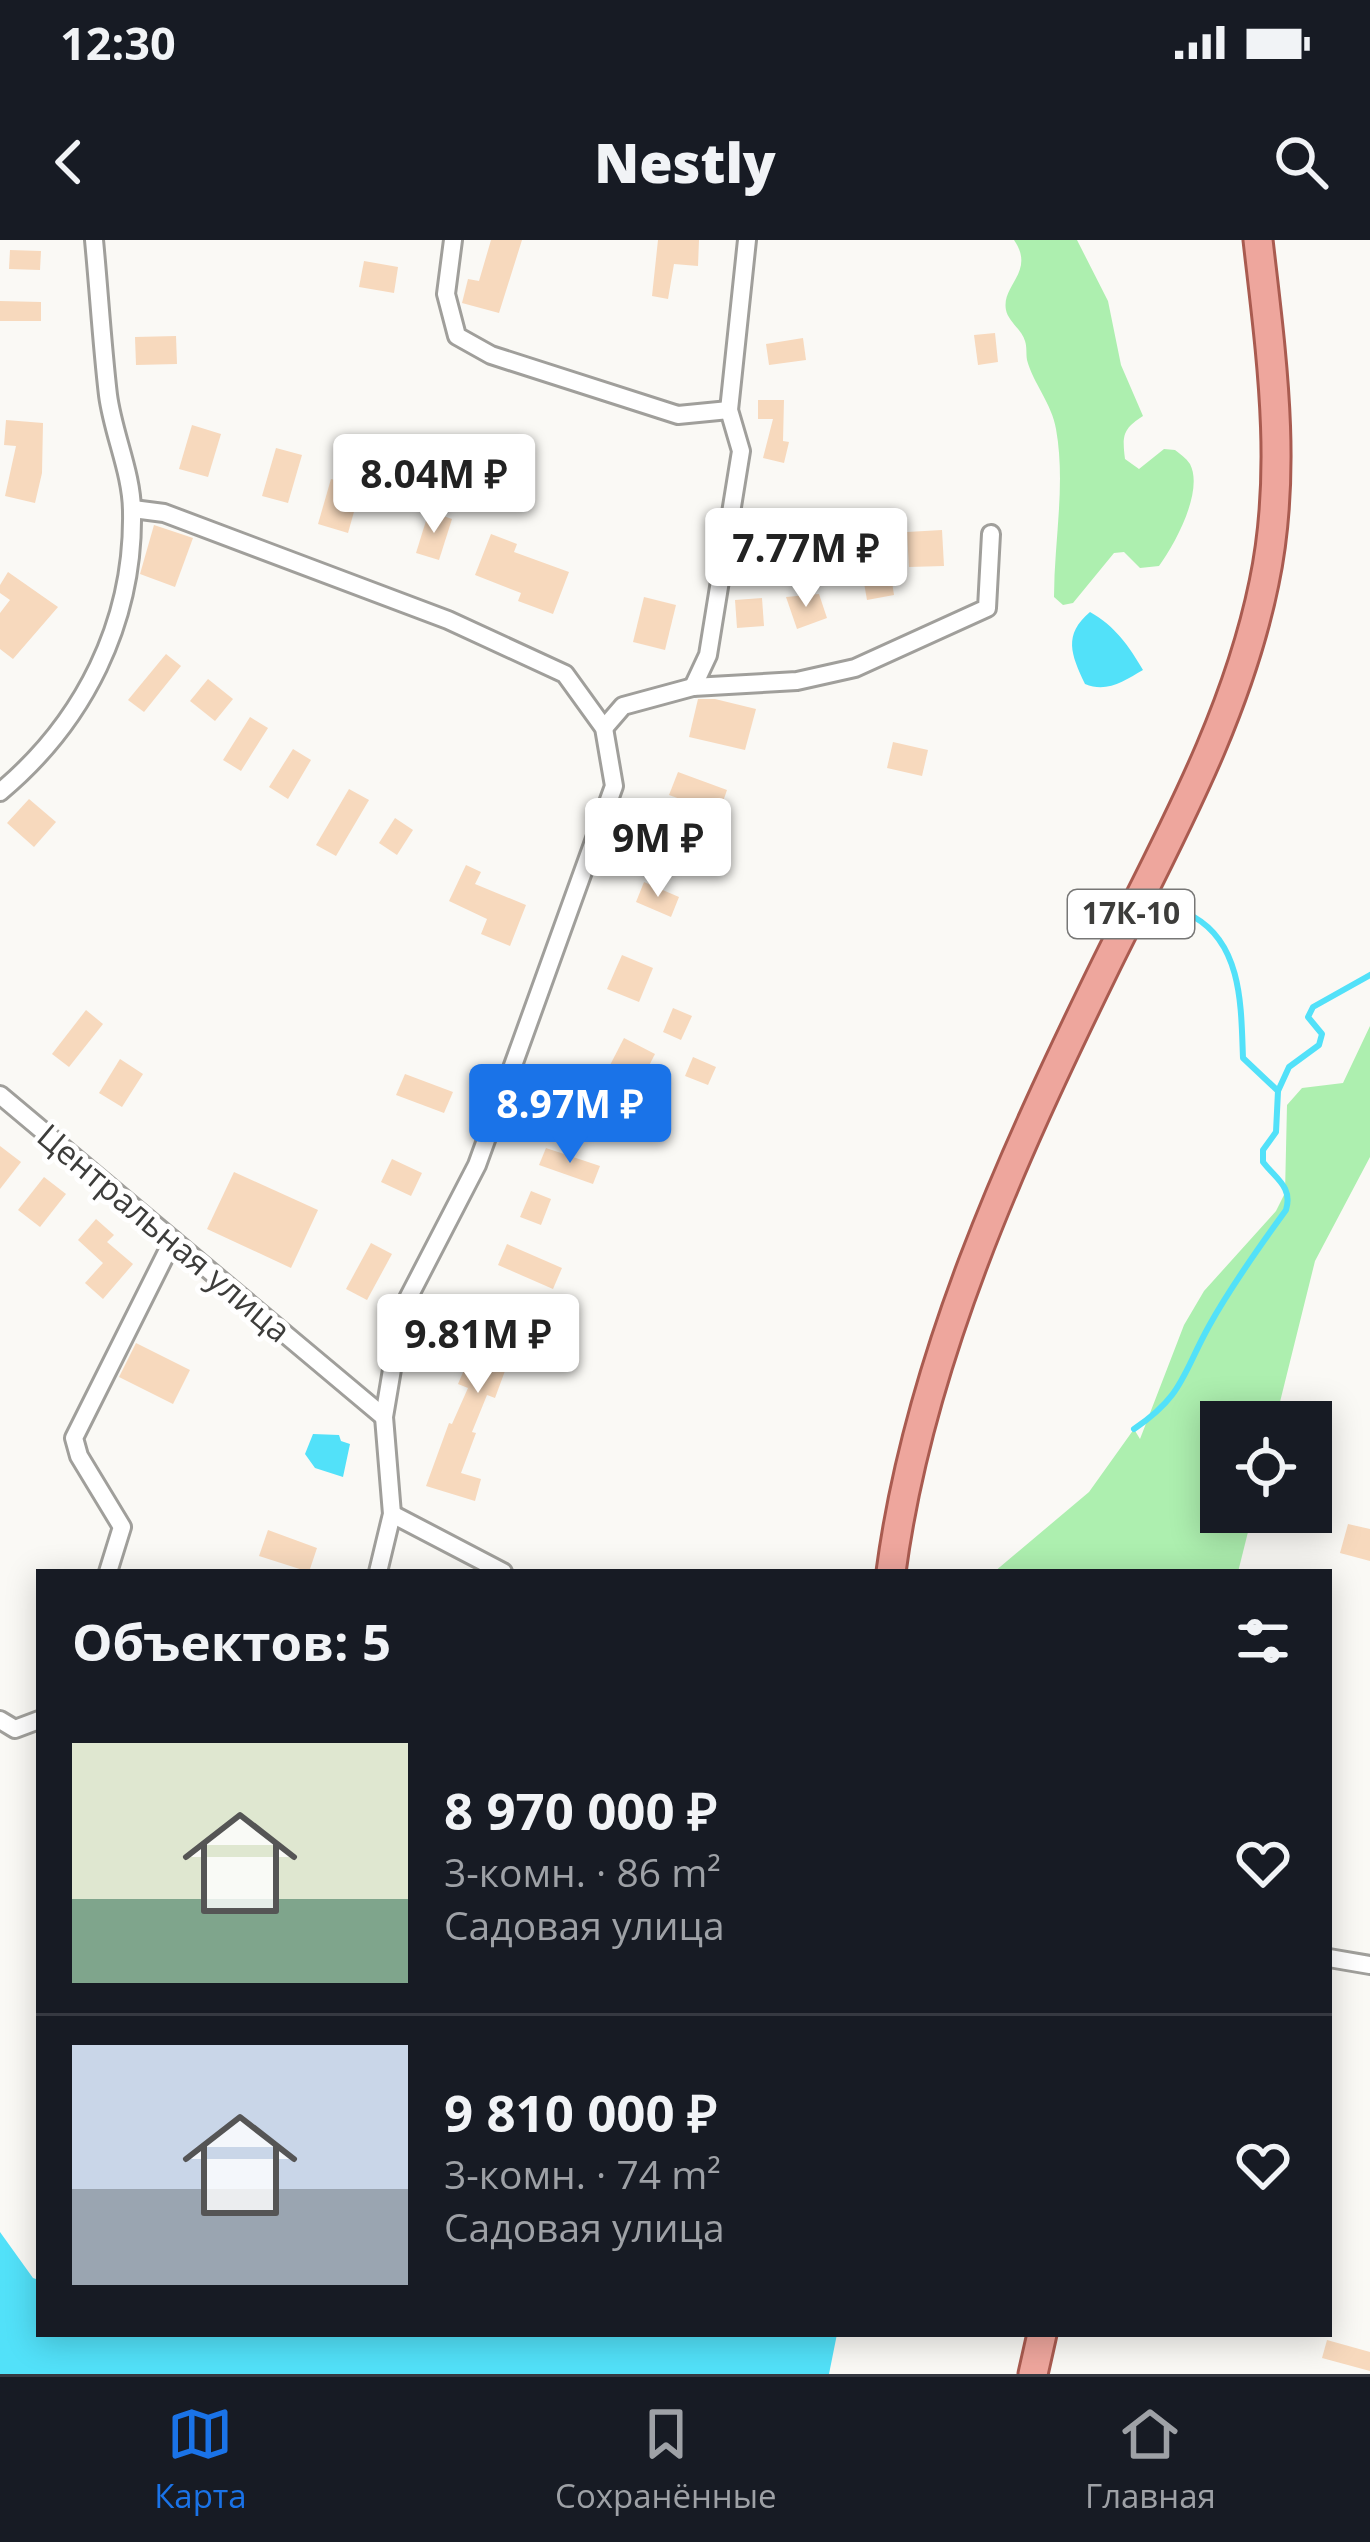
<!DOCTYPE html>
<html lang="ru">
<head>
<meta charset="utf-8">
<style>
  :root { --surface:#171b24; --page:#20242c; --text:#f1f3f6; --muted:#9ea1a6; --line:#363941; --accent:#1a73e8 }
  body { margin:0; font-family:"Open Sans",sans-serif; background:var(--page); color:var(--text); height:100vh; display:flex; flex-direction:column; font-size:45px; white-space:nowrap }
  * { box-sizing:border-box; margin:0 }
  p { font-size:39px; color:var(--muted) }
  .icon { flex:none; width:66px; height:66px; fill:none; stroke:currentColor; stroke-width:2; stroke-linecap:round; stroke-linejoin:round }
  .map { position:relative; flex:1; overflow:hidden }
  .drawer { position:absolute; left:36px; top:1329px; width:1296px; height:768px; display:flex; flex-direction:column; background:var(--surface); border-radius:0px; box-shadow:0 6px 30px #0003 }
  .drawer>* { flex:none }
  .fabs { position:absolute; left:1200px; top:1161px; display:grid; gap:24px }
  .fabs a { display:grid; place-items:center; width:132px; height:132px; border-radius:0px; background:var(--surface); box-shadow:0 6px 30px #0003; font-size:60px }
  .price { position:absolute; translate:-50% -102px; padding:0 27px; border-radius:12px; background:#fff; color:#222; font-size:39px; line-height:78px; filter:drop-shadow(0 3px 6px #0008) }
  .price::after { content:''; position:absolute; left:50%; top:72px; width:36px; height:27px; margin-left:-18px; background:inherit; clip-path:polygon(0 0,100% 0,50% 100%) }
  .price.on { background:var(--accent); color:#fff }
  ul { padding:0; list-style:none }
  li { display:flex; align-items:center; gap:36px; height:300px; padding:0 36px }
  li+li { border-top:3px solid var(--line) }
  li span { display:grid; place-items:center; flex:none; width:336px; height:240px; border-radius:0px; color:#555 }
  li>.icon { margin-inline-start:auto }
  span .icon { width:144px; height:144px; fill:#fffc; stroke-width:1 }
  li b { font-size:51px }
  h2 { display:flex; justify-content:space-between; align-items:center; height:144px; padding:0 36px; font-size:51px }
  .status { display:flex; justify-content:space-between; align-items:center; height:84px; padding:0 60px; background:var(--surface); direction:ltr }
  .status svg { height:33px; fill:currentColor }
  header { display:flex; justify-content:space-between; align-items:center; height:156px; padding:0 36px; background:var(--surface); font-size:54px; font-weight:800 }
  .dock { display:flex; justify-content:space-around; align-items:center; height:168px; border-top:3px solid var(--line); background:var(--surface); font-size:33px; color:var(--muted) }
  .dock a { display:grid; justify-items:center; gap:6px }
  .dock .on { color:var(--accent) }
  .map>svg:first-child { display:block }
  .green { fill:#adefaf }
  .water { fill:#52e1f9 }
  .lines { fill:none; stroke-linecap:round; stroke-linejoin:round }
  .stream { stroke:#52e1f9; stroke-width:6 }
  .building { fill:#f7d9bd }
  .street-casing { stroke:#a09f9b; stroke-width:22 }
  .primary-casing { stroke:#a95b50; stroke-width:33 }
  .street { stroke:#fff; stroke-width:16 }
  .primary { stroke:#eea69d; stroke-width:27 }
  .labels { text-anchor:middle; stroke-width:10; stroke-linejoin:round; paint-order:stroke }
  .shield { fill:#fff; stroke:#777776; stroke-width:3 }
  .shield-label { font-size:30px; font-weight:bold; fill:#3d3d3b }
  .street-label { font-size:33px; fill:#3d3d3b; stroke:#fff }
</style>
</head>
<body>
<div class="status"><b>12:30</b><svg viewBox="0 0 49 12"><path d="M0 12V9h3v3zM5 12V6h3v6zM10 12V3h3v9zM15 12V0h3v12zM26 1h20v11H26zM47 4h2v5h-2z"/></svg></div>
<header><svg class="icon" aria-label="back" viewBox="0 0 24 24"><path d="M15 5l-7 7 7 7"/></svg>Nestly<svg class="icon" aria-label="search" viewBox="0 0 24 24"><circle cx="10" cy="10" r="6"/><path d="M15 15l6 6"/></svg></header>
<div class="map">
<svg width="1370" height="2134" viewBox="0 0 1370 2134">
  <rect width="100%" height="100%" fill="#faf9f5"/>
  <!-- green -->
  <g class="green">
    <path d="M1014,0H1077L1108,61L1121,125L1143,176C1123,189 1122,195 1125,219L1139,229L1164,209L1175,210C1180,214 1186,218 1190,224C1204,251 1175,304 1159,326L1140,328L1124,312L1114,313L1073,363L1063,365L1054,357C1054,301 1066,245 1056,189C1052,164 1033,143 1027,120C1026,113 1027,107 1025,101C1022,90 1008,81 1006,70C1001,45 1036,32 1014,0Z"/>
    <path d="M1370,786V917L1315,1021L1275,1182H1221V1272H1253L1238,1332H994L1089,1252L1134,1189L1140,1199L1184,1085L1204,1051L1276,971L1285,953L1287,865L1302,848L1343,843Z"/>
  </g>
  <!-- water -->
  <g class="water">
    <path d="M1090,372C1115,386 1129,406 1143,430C1124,441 1107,453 1085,444C1071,414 1063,395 1090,372Z"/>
    <path d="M313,1194L339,1195L341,1201L350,1204L343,1237L315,1228L305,1214Z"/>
    <path d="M0,1992L33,2038L39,2040V2094H837L829,2134H0Z"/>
  </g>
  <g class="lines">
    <!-- stream -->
    <g class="stream">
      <path d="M1278,851L1289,827L1319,805L1322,794L1308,777L1313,767L1370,735"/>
      <path d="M1134,1189C1183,1156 1182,1135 1209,1086C1231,1046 1259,1007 1286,970C1293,947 1276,939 1263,922V910L1276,892L1278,851L1243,818C1241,769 1243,705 1194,677"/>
    </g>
  </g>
  <!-- building -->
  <g class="building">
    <path d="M491,0H522L499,73L462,63L468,39L479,41Z"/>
    <path d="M658,0H699L698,26L674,24L668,59L652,56Z"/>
    <path d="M10,10L41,11L40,30L9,29Z"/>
    <path d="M364,21L398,27L394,53L359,47Z"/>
    <path d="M0,61L41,62V81H0Z"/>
    <path d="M995,93L998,122L978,125L974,95Z"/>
    <path d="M176,96L177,124L136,125L135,97Z"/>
    <path d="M803,98L806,120L769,125L766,104Z"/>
    <path d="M758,160H784L783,201L789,202L784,223L763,218L773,179H758Z"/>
    <path d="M6,180L43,183L42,233L35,263L5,256L16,206L4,205Z"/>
    <path d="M192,185L221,194L208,237L179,229Z"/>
    <path d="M276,208L302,215L288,263L262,256Z"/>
    <path d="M331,239L361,247L348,293L318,284Z"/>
    <path d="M429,271L452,279L439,320L416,313Z"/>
    <path d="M154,285L193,298L175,347L140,334Z"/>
    <path d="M942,290L944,326L909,327L907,292Z"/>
    <path d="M491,294L517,304L514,312L569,332L553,374L518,361L521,353L475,335Z"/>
    <path d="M889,322L894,355L867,360L861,326Z"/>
    <path d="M8,332L58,367L13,419L0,409V373L10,360L0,353V345Z"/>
    <path d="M819,354L827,378L797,389L786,357Z"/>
    <path d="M644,357L676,365L665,410L633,402Z"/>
    <path d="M762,358L764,386L737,388L735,360Z"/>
    <path d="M166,414L181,426L144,472L128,460Z"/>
    <path d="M208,439L233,459L215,481L190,461Z"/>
    <path d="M698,459H715L756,469L745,510L689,497Z"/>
    <path d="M250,477L268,488L241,531L223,520Z"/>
    <path d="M893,502L928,510L922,536L887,528Z"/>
    <path d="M293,509L311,520L288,559L269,547Z"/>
    <path d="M678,532L727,550L719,573L669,555Z"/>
    <path d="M349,549L369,560L336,616L316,605Z"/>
    <path d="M29,559L56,582L34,607L7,583Z"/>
    <path d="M395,578L413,590L397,615L379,603Z"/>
    <path d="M662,595L696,606L690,625L656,614Z"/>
    <path d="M466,625L481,632L475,644L526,665L510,706L481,694L487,679L449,661Z"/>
    <path d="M644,642L679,657L671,677L636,662Z"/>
    <path d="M622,715L653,728L639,762L607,749Z"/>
    <path d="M673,768L692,776L681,800L663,792Z"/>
    <path d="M86,770L103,784L69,827L52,814Z"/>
    <path d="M624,798L655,814L639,845L608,829Z"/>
    <path d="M693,817L716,827L708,845L685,836Z"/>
    <path d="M120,819L143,834L122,867L99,853Z"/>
    <path d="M405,834L453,852L444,873L396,855Z"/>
    <path d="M572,845L596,855L589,873L565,863Z"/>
    <path d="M0,906L21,922L0,949Z"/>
    <path d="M546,908L600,926L593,944L539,925Z"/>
    <path d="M392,919L422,933L411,956L381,942Z"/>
    <path d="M234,932L318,970L291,1028L207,989Z"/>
    <path d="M44,937L66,954L40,987L18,970Z"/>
    <path d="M531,951L551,959L541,985L520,977Z"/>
    <path d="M96,979L114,995L107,1002L133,1024L103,1059L85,1043L103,1023L78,1000Z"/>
    <path d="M371,1003L392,1014L367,1060L346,1049Z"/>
    <path d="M507,1004L562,1028L553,1049L498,1025Z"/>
    <path d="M496,1054L521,1065L511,1088L531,1098L519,1124L509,1120L495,1158L487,1155L472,1192L476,1193L461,1233L481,1239L475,1261L426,1246L449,1183L452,1184L468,1148L458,1144Z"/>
    <path d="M136,1103L190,1130L173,1164L119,1137Z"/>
    <path d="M1348,1284L1370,1289V1321L1340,1313Z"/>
    <path d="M268,1290L317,1308L309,1332L259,1316Z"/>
    <path d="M1327,2100L1370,2112V2131L1322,2118Z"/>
  </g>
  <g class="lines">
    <defs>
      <g id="street">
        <path d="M453,0L446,54L457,96L491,115L678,175L729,170"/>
        <path d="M133,269L164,273L448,380L565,434L604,488L614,546L477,925L402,1070L384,1177L392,1274L378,1332"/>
        <path d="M693,447L708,415L741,211L729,170L747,0"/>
        <path d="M604,488L623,466L693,447L797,441L855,428L987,368L991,294"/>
        <path d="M0,552C84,482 134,382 132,272C132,233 113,194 108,155C102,104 99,52 94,0"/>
        <path d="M0,855L384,1177"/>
        <path d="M392,1274L503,1332"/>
        <path d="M108,1332L122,1287L79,1216L74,1198L173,1000"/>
        <path d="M0,1480L15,1489L39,1480"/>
        <path d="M1329,1718L1370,1725"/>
      </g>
      <g id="primary">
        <path d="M891,1332C919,1121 1012,917 1105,727C1166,603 1236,480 1264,343C1288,229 1271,114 1258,0"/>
        <path d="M1033,2134L1042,2094"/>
      </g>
    </defs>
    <!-- street casing -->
    <use href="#street" class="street-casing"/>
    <!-- primary casing -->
    <use href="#primary" class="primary-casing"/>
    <!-- street -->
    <use href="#street" class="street"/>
    <!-- primary -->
    <use href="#primary" class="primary"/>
  </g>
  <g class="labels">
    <!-- shield labels -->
    <rect class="shield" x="1068" y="650" width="126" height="48" rx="9"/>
    <g class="shield-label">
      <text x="1131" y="684">17К-10</text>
    </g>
    <!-- street labels -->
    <g class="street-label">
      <text transform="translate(164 993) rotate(40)" y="12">Центральная улица</text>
    </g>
  </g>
</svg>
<div class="fabs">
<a><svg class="icon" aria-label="locate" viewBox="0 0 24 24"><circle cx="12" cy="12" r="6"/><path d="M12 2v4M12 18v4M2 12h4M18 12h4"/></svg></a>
</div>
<b class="price" style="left:434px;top:296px">8.04M ₽</b>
<b class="price" style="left:806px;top:370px">7.77M ₽</b>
<b class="price" style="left:658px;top:660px">9M ₽</b>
<b class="price on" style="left:570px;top:926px">8.97M ₽</b>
<b class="price" style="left:478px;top:1156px">9.81M ₽</b>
<section class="drawer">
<h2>Объектов: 5<svg class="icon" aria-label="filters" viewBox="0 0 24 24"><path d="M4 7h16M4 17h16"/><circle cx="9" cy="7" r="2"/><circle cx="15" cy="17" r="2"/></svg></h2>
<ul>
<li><span style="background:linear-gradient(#dfe7d0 65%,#7fa58c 0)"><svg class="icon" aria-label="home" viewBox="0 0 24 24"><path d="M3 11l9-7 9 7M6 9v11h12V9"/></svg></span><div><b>8 970 000 ₽</b><p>3-комн. · 86 m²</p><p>Садовая улица</p></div><svg class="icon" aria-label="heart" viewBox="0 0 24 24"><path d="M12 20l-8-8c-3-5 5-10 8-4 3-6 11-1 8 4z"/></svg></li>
<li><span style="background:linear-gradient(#c9d6e8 60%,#9aa5b1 0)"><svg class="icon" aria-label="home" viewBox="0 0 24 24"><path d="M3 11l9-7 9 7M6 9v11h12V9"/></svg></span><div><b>9 810 000 ₽</b><p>3-комн. · 74 m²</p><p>Садовая улица</p></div><svg class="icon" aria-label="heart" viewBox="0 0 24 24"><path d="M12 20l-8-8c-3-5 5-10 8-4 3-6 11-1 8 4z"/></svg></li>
</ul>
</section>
</div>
<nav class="dock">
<a class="on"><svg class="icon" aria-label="map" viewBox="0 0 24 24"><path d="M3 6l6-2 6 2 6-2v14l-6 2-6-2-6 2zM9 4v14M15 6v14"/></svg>Карта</a>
<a><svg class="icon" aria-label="saved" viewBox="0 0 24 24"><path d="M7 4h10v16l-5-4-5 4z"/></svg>Сохранённые</a>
<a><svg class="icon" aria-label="home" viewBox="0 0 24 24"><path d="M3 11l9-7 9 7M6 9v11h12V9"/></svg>Главная</a>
</nav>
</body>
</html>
